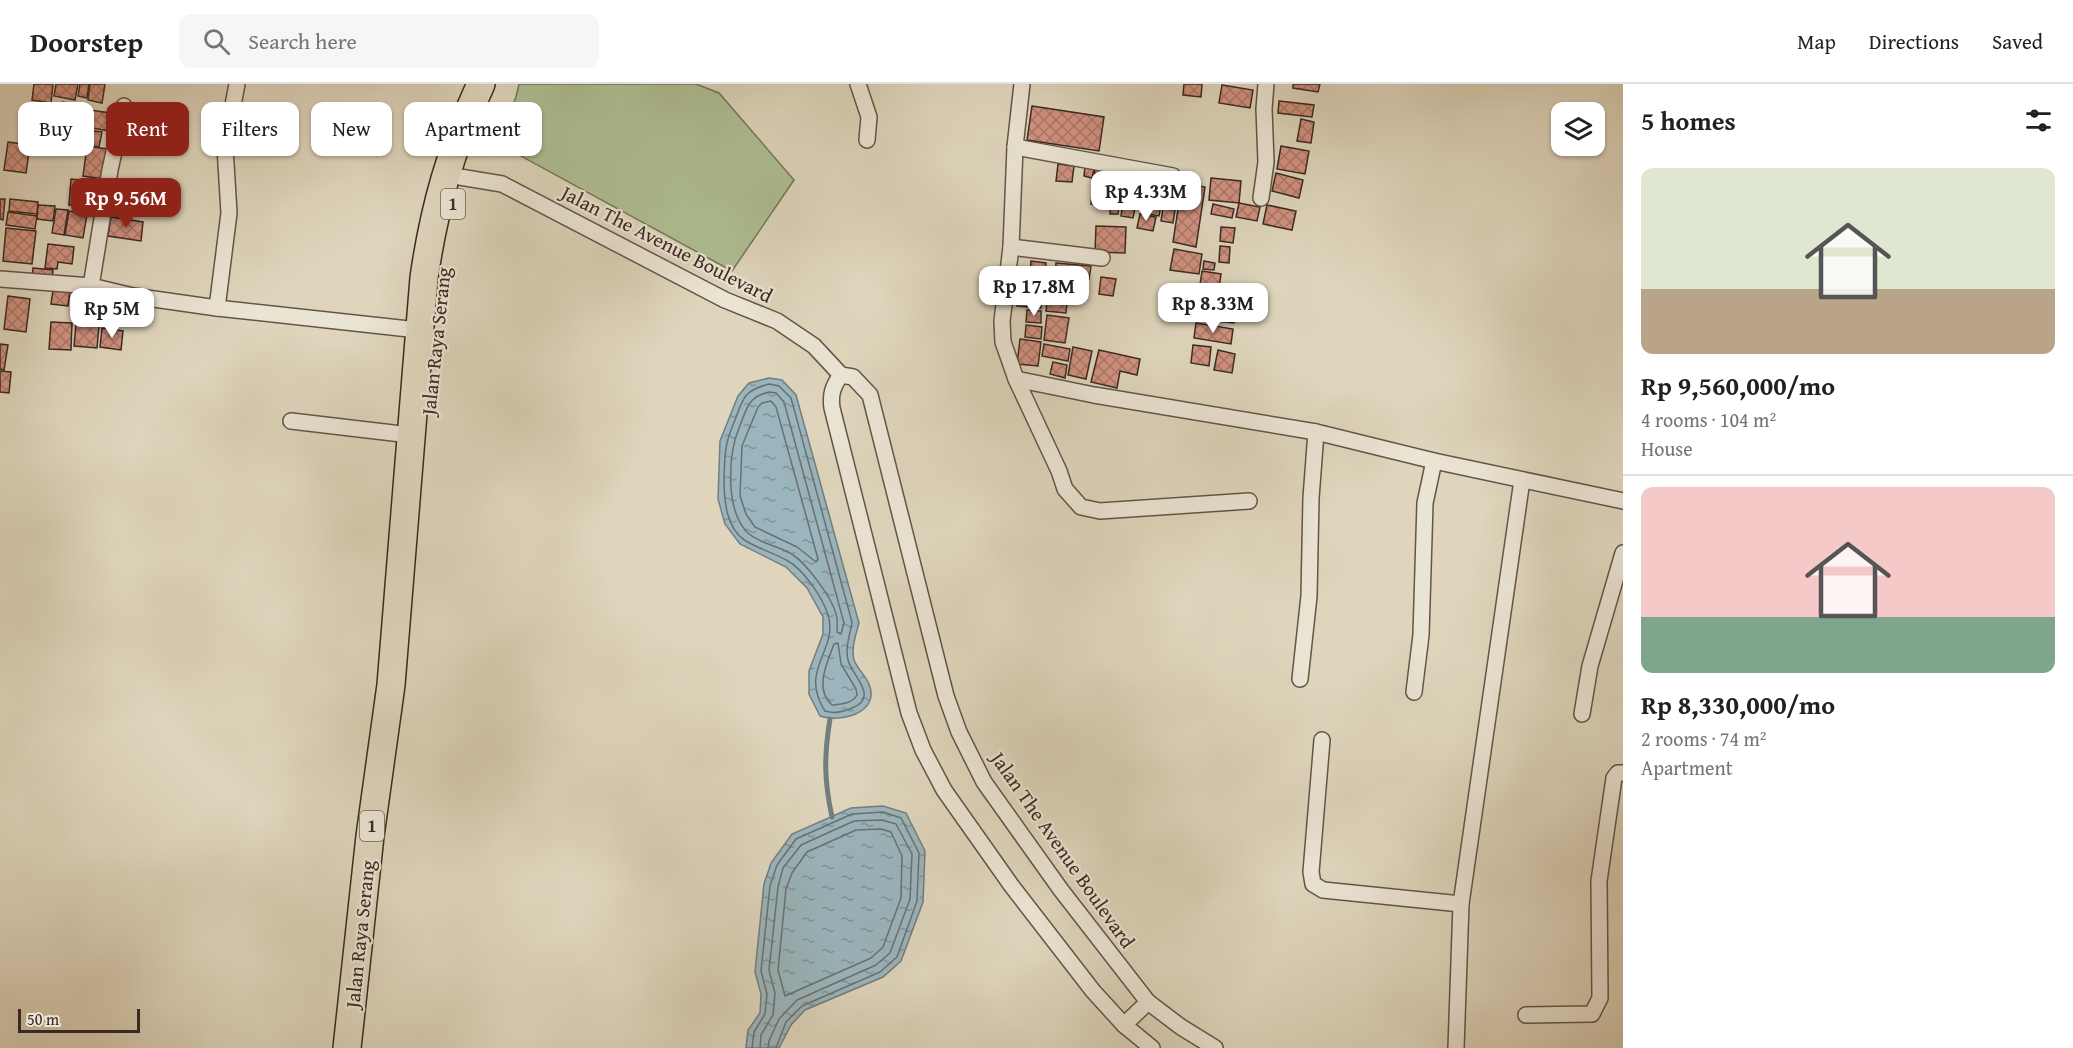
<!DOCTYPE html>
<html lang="en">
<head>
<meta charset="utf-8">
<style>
  :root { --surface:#fff; --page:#f6f6f6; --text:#202124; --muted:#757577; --line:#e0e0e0; --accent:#8f2418 }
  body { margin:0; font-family:"Gentium Book Plus",serif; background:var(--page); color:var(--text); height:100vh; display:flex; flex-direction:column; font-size:22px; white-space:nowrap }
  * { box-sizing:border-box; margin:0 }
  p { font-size:20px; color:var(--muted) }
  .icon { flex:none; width:33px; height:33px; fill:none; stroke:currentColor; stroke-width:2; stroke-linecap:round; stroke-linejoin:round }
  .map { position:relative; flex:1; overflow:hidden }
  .drawer { display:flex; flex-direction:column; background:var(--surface); width:450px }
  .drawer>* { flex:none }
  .top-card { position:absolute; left:18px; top:18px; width:570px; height:54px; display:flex; gap:12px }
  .tools { position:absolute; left:1551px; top:18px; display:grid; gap:12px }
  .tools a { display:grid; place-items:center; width:54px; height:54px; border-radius:12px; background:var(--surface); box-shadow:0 2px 4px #0004; font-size:30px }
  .scale { position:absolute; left:18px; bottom:15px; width:122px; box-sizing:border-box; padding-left:6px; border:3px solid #3a2a22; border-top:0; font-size:16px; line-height:21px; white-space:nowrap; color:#3a2a22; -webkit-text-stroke:4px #eae4d3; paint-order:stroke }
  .price { position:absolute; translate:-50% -51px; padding:0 14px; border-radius:12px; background:#fff; color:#222; font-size:20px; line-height:39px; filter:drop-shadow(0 2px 3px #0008) }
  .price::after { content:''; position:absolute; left:50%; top:36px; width:18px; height:14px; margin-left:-9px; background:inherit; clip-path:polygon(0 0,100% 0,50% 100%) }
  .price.current { background:var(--accent); color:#fff }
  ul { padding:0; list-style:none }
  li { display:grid; align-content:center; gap:12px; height:318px; padding:0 18px }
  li+li { border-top:2px solid var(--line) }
  li span { display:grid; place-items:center; height:186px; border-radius:12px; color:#555 }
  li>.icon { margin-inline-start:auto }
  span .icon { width:108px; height:108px; fill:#fffc; stroke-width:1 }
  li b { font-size:26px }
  h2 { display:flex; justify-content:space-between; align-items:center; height:72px; padding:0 18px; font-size:26px }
  .pill { padding:0 21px; border-radius:12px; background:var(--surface); box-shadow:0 2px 4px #0004; font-size:21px; line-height:54px }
  .pill.current { background:var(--accent); color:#fff }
  header { display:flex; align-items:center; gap:36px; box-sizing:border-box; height:84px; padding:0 30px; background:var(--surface); border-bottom:2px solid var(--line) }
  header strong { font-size:28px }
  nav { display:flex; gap:33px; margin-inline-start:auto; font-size:21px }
  .search { width:420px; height:54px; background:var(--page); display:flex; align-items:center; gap:15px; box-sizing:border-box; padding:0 21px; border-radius:12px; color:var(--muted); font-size:22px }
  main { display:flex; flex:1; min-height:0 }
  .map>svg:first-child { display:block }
  .pitch { fill:#aebe93; stroke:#74745a; stroke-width:1.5 }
  .water { fill:url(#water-ripples); stroke:#747d7f; stroke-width:1.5 }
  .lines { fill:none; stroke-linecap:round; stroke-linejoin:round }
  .shore { stroke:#6a7070; stroke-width:1.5 }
  .stream { stroke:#747d7f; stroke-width:5 }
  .building { fill:url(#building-cross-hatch); stroke:#3a2a22; stroke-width:1.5 }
  .street-casing { stroke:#635548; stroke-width:18 }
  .highway-casing { stroke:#3a2a22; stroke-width:30 }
  .street { stroke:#eae4d3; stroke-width:15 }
  .highway { stroke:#ded5bc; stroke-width:27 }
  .labels { text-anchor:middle; stroke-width:4.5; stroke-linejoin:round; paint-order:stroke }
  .shield { fill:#eae4d3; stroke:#6f6257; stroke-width:1.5 }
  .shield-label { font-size:18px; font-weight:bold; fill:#3a2a22 }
  .street-label { font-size:20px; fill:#3a2a22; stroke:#eae4d3 }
</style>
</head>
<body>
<header>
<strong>Doorstep</strong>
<div class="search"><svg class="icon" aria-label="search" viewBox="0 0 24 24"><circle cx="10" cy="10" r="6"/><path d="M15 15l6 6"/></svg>Search here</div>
<nav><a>Map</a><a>Directions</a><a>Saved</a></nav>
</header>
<main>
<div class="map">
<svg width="1623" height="964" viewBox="0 0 1623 964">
  <defs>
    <pattern id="water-ripples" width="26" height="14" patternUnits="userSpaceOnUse" patternTransform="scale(1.5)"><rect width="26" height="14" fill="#9ab5bd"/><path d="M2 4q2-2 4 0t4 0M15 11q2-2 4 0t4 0" fill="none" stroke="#7f9399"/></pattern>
    <pattern id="building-cross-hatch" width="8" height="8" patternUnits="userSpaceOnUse" patternTransform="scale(1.5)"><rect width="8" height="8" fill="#d1917f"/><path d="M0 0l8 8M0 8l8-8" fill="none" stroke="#ab7768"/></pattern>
  </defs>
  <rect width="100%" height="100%" fill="#ded5bc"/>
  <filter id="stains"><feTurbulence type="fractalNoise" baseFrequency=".00333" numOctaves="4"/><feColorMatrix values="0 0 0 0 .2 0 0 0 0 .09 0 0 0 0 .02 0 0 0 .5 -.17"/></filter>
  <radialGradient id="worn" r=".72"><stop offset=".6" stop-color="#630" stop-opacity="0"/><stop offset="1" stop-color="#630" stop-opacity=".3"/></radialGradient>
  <!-- pitch -->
  <path class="pitch" d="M519,0H696L719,9L794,96L732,187L497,59L516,13Z"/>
  <!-- water -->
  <g class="water">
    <path d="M769,294L782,296L796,311L859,539C856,550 851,564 854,576C857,584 865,591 869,600C881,629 840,639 820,632L809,610V587L823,550V533L807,504L786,483L740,460L725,440L718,415L720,357L738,312L749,299Z"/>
    <path d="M883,722L906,729L925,767L923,818L901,877L883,893L805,926L791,941L779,964H746L748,946L760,929L761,910L755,888L764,800L771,779L792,750L851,724Z"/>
  </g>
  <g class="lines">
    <!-- shore -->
    <g class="shore">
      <path d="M769,300L779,302L791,314L852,538C850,551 845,563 848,576C852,592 880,613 852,624C843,628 834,630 825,627C798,585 839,566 828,531C823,514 803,485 788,477C774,469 759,465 746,457C726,445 724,416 724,395C725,373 724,362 733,341C743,317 741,307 769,300Z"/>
      <path d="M769,308L776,309L784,318L844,539L841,550L837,548C837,542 838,535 836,530C832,514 807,480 793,471C780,462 760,460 748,449C725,427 728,371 739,344C747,325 747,313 769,308Z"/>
      <path d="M771,317L776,323L818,475L816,478L797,463L755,443L746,430L740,412L742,362L758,323L762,319Z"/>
      <path d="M838,559L841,580L856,605L857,611C852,620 841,620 832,621C814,605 827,579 834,560Z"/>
      <path d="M881,745L891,748L902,772L901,814L883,863L871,874L785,912L778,886L786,805L792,789L807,768L856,746Z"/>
      <path d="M752,964L754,948L765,930L767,910L761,887L770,802L777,781L796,755L852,730L883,728L901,734L919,769L917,817L897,873L880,888L802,922L786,938L776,964"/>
      <path d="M760,964L761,951L773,931L775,909L769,886L778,803L783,784L801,761L854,737L882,736L896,740L912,770L910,815L890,869L876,881L797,916L779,935L769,957L768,964"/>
    </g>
    <!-- stream -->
    <path class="stream" d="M830,635C824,672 824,696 832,733"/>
  </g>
  <!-- building -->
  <g class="building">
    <path d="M34,0H53L51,19L32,16Z"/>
    <path d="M56,0H78L75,16L54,12Z"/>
    <path d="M80,0H89L87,14L78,12Z"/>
    <path d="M90,0H105L102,19L88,16Z"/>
    <path d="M1184,0H1202L1201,13L1183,11Z"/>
    <path d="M1293,0H1320L1318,8L1293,4Z"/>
    <path d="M1222,1L1253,6L1250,24L1219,19Z"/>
    <path d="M1279,17L1314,21L1312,33L1278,29Z"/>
    <path d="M62,18L79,21L73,56L56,53Z"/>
    <path d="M1032,22L1104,33L1099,67L1027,56Z"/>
    <path d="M90,26L117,30L114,48L87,43Z"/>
    <path d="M1301,35L1314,38L1311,59L1297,57Z"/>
    <path d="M80,45L102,48L99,63L78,60Z"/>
    <path d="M8,58L30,61L26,89L4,86Z"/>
    <path d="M87,62L107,65L103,95L83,92Z"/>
    <path d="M1281,62L1309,67L1305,90L1277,85Z"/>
    <path d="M1058,80L1074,82L1072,98L1056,97Z"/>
    <path d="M1085,83L1094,85L1092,94L1084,92Z"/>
    <path d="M1095,85L1110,86L1109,108L1093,107Z"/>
    <path d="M1276,89L1303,96L1299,114L1272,107Z"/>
    <path d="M1211,94L1241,97L1239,119L1209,116Z"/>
    <path d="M71,95L97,98L95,123L69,121Z"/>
    <path d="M1122,96L1139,97L1138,118L1120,116Z"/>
    <path d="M1112,99L1120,100L1118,117L1111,116Z"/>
    <path d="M1182,99L1205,103L1196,163L1173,158Z"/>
    <path d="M1145,100L1164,103L1159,132L1141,129Z"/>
    <path d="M1167,103L1178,104L1175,123L1165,122Z"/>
    <path d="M1092,109L1108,110L1107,120H1091Z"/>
    <path d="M0,115H5L3,136L0,135Z"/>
    <path d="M10,115L38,118L37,130L9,127Z"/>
    <path d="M1123,118L1136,120L1133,134L1121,132Z"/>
    <path d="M1110,119L1119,120L1118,130H1110Z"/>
    <path d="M1239,119L1260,123L1257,137L1236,133Z"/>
    <path d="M1213,120L1234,125L1232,134L1211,130Z"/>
    <path d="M38,121L55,122L53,137L37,135Z"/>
    <path d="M1267,121L1296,127L1292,146L1263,140Z"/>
    <path d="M1163,124L1175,126L1173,139L1161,137Z"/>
    <path d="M56,125L68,126L64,151L52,149Z"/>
    <path d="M69,127L87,130L83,154L65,151Z"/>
    <path d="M8,128L37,132L35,145L6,141Z"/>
    <path d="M1140,130L1156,133L1153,147L1137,144Z"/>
    <path d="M111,133L143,138L141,157L108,152Z"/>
    <path d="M1096,142L1126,143L1125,169L1095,168Z"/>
    <path d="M1221,143L1235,144L1233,159L1220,157Z"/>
    <path d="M6,144L36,147L32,180L3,177Z"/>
    <path d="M48,160L74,163L72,180L58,178L57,185L45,184Z"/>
    <path d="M1220,162L1230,163L1229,179L1219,178Z"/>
    <path d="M1174,165L1202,170L1199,190L1170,186Z"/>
    <path d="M1031,177L1046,179L1044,206L1029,205Z"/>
    <path d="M1204,177L1215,179L1214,186L1203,185Z"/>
    <path d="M1056,179L1091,182L1089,195L1055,191Z"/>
    <path d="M33,184L53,186L52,197L32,195Z"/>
    <path d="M1202,187L1221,190L1217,218L1198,215Z"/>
    <path d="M1101,193L1116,195L1113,212L1099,210Z"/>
    <path d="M53,206L70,207L68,222L51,220Z"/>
    <path d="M73,207L91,208L90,223L72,222Z"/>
    <path d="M1018,208L1042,210L1041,224L1017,222Z"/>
    <path d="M1048,208L1068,210L1066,229L1046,227Z"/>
    <path d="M8,212L30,215L26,248L4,245Z"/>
    <path d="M1198,220L1236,225L1234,239L1196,235Z"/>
    <path d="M1027,226L1041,227V239L1026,238Z"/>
    <path d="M1047,231L1069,234L1065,259L1044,256Z"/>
    <path d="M51,238L72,239L71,266L49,265Z"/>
    <path d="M1196,239L1233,245L1231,260L1194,254Z"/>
    <path d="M76,240L99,242L97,264L74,262Z"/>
    <path d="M1026,241L1042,243L1041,255L1025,253Z"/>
    <path d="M102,244L123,247L121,266L100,263Z"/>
    <path d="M1020,255L1041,258L1038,282L1017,280Z"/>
    <path d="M0,260L8,261L4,286L0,285Z"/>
    <path d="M1044,260L1070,265L1068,277L1042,272Z"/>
    <path d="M1193,261L1211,263L1209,282L1191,279Z"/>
    <path d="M1073,263L1092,267L1086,295L1068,291Z"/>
    <path d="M1099,266L1140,275L1137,291L1120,287L1117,304L1091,298Z"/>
    <path d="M1218,266L1235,270L1232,289L1214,286Z"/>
    <path d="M1053,278L1067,281L1065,294L1050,290Z"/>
    <path d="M0,287L11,288L9,309L0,308Z"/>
  </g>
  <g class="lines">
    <defs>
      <g id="street">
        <path d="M858,0L869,33L867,56"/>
        <path d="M1022,0L1015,63L1011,163L1002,237L1003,258L1016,295L1059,387L1065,405L1081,423L1100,427L1249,417"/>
        <path d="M1015,63L1173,92"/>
        <path d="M446,88L460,93L502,100L725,216L777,237L814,262L841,291L853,293L870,311L946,612L959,648L984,698L1061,806L1148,918L1181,943L1215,964"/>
        <path d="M1261,114L1266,78L1264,25L1266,0"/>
        <path d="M1011,163L1102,174"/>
        <path d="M0,195L91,202L133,212L217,224L418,246"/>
        <path d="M91,202L110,86L124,22"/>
        <path d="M217,224L229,129L225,63L237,0"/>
        <path d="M841,291C833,302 830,310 832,324L909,629L923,666L944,706L1011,801L1093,907L1124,941L1152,964"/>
        <path d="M1016,295L1094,311L1316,348L1434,377L1623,417"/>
        <path d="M291,337L410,351"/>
        <path d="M1300,595L1309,512L1311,414L1316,348"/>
        <path d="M1414,608L1421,551L1425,419L1434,377"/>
        <path d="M1582,630L1590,582L1623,469"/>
        <path d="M1322,656L1311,788L1313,800L1323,806L1461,820"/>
        <path d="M1526,931L1592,930L1600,914L1599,797L1614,694L1618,689H1623"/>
        <path d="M1124,941L1148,918"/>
        <path d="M1456,964L1461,820L1522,396"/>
      </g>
      <path id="highway" d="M347,964L370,752L391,601L424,194C434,124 451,64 481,0"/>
    </defs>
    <!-- street casing -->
    <use href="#street" class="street-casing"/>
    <!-- highway casing -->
    <use href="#highway" class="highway-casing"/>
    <!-- street -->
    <use href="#street" class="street"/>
    <!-- highway -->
    <use href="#highway" class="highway"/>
  </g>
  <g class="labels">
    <!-- shield labels -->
    <g class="shield">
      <rect x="441" y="105" width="24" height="30" rx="4.5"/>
      <rect x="360" y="727" width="24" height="30" rx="4.5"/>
    </g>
    <g class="shield-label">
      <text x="453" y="126">1</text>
      <text x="372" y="748">1</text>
    </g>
    <!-- street labels -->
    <g class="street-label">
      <text transform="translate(667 160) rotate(27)" y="7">Jalan The Avenue Boulevard</text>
      <text transform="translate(436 257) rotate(-84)" y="7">Jalan Raya Serang</text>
      <text transform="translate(1063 766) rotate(55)" y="7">Jalan The Avenue Boulevard</text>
      <text transform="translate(360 850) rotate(-84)" y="7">Jalan Raya Serang</text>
    </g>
  </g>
  <rect width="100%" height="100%" filter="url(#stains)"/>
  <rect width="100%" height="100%" fill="url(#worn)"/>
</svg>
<div class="tools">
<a><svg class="icon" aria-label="layers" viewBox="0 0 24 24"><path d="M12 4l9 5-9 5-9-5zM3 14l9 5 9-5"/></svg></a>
</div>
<div class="scale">50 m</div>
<b class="price" style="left:1146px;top:138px">Rp 4.33M</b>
<b class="price current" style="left:126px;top:145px">Rp 9.56M</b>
<b class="price" style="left:1034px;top:233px">Rp 17.8M</b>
<b class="price" style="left:1213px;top:250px">Rp 8.33M</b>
<b class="price" style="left:112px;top:255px">Rp 5M</b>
<div class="top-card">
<a class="pill">Buy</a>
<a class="pill current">Rent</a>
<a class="pill">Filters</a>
<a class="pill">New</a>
<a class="pill">Apartment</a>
</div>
</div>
<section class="drawer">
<h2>5 homes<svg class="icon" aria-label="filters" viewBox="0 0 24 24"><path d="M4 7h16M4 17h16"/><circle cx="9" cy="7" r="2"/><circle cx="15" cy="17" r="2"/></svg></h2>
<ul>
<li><span style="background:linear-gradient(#dfe7d0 65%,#b9a48a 0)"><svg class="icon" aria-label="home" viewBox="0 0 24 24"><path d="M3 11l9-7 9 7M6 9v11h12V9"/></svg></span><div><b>Rp 9,560,000/mo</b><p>4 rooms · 104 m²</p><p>House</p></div></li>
<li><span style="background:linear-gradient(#f6c9c9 70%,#7fa58c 0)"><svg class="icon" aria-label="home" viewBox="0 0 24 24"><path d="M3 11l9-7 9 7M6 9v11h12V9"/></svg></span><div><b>Rp 8,330,000/mo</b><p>2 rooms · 74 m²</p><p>Apartment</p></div></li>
</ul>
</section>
</main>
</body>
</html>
